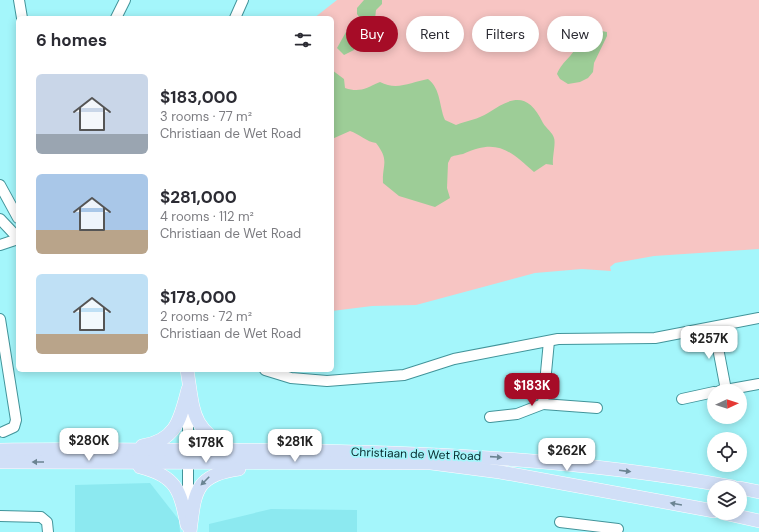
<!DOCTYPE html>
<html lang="en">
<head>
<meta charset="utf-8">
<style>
  :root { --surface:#fff; --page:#f7f7f7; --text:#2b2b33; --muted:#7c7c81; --accent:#a60c27 }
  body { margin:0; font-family:"DM Sans",sans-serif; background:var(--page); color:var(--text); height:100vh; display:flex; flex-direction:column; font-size:15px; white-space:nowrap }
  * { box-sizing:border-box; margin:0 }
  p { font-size:13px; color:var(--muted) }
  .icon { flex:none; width:22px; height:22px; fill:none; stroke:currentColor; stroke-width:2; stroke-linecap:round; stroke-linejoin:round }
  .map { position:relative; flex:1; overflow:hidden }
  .sheet { position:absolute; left:16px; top:16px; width:318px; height:356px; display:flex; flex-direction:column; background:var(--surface); border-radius:6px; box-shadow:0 2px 10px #0003 }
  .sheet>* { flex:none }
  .guide { position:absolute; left:346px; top:16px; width:353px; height:36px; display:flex; gap:8px }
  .needle { width:26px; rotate:87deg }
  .controls { position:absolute; left:707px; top:384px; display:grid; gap:8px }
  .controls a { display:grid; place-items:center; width:40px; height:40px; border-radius:50%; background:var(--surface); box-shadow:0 2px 10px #0003; font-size:20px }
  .price { position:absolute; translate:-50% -34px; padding:0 9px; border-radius:8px; background:#fff; color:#222; font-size:13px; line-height:26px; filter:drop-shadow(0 1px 2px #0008) }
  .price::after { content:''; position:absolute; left:50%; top:24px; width:12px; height:9px; margin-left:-6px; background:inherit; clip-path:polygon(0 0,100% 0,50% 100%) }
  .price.on { background:var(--accent); color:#fff }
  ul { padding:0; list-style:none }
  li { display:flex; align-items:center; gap:12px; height:100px; padding:0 20px }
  li span { display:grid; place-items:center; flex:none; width:112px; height:80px; border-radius:6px; color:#555 }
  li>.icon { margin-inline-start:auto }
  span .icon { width:48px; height:48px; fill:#fffc; stroke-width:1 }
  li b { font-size:17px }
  h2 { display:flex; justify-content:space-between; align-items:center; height:48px; padding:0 20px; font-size:17px }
  .tag { padding:0 14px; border-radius:18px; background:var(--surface); box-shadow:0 2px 10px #0003; font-size:14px; line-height:36px }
  .tag.on { background:var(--accent); color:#fff }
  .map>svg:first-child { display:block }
  .built { fill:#8ce9f0 }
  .green { fill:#f7c5c3 }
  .water { fill:#9dcd97 }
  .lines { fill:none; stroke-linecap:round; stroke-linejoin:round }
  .minor-casing { stroke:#42949a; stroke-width:12 }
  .major-casing { stroke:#fff; stroke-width:14 }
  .minor { stroke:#fff; stroke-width:10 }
  .major { stroke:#d1dff7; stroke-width:13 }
  .oneway { fill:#6b8492 }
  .labels { text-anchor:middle; stroke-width:3.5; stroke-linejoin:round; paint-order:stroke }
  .street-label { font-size:12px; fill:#05292c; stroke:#a4f6fb }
</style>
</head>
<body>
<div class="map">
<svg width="759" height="532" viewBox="0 0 759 532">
  <rect width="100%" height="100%" fill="#a4f6fb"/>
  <!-- built -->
  <g class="built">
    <path d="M150,483L179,520L180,532H75V485Z"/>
    <path d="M271,509L357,510V532H209V524Z"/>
  </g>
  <!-- green -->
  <path class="green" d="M337,0H759V249L654,256L615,263L610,267L611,271L582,269L535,273L416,305L372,306L332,311V18H314Z"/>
  <!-- water -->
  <g class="water">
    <path d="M364,0H382V4L376,10L375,19L362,21L357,14V8Z"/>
    <path d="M596,30L607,32V36L594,63L593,72L588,78L580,82L568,84L560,79L557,74C563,59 575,57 579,38Z"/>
    <path d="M346,32H353L355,39L354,50L344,55L337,48Z"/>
    <path d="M332,70L344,79L345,88C360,93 366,88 380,82C397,91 411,82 428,79C441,89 439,106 445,120L456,125C466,121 479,119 488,113C513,96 528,92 543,123C546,128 553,133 554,138C556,143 552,158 553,165L546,164L534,172C509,150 497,138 463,154C459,155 455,155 451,157L448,163L447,188L450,198L435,207L399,196L383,183C382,164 390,161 376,143C367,142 359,134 350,131L332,139Z"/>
  </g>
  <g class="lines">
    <defs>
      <g id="minor">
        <path d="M19,0L22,18"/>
        <path d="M116,18L125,0"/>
        <path d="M235,18L243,0"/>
        <path d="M0,185L18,218"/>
        <path d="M0,219L18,238"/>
        <path d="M0,245L18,239"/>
        <path d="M0,319L16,420L14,427L3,432"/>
        <path d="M714,327L726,390"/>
        <path d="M549,341L543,404L597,408"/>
        <path d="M265,370L291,378L327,381L404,375L454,359L558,339L655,338L759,318"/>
        <path d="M720,391L759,384"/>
        <path d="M682,399L714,392"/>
        <path d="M490,417L517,414L543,404"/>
        <path d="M188,514V400"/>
        <path d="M0,516L41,517L47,522L48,532"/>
        <path d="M560,522L618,529"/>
      </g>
      <g id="major">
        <path d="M187,370C194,411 190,428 230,449"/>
        <path d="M142,446C177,440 180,419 188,389"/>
        <path d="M0,450C63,449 126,450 188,450C371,450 553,454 733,487"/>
        <path d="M0,462L431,463L500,472L714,511"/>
        <path d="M140,467C177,476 180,491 187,525"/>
        <path d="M740,488L759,492"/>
        <path d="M723,513L759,521"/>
        <path d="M190,532C195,493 194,475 239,469"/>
      </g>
    </defs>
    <!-- minor casing -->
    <use href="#minor" class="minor-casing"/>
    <!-- major casing -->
    <use href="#major" class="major-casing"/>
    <!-- minor -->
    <use href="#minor" class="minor"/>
    <!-- major -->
    <use href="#major" class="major"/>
  </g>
  <!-- one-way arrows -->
  <defs><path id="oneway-solid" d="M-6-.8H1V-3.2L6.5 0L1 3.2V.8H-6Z"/></defs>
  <g class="oneway">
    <use href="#oneway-solid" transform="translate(496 457) rotate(4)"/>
    <use href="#oneway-solid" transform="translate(38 462) rotate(-180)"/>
    <use href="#oneway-solid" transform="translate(625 471) rotate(7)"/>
    <use href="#oneway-solid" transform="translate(205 481) rotate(135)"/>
    <use href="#oneway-solid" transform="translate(676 504) rotate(-170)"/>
  </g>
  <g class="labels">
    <!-- street labels -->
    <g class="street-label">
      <text transform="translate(416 454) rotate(2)" y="4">Christiaan de Wet Road</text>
    </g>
  </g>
</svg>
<div class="controls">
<a><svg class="needle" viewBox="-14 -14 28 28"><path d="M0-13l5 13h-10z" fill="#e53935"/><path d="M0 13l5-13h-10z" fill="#7c7c81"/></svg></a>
<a><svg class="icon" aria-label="locate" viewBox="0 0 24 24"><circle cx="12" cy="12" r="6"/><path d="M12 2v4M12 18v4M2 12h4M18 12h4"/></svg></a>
<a><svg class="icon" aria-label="layers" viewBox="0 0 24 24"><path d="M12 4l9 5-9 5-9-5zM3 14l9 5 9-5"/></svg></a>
</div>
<b class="price" style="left:709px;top:360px">$257K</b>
<b class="price on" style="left:532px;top:407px">$183K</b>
<b class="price" style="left:89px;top:462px">$280K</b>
<b class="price" style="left:295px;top:463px">$281K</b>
<b class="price" style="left:206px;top:464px">$178K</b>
<b class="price" style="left:567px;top:472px">$262K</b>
<div class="guide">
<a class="tag on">Buy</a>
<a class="tag">Rent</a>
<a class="tag">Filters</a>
<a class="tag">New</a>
</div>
<section class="sheet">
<h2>6 homes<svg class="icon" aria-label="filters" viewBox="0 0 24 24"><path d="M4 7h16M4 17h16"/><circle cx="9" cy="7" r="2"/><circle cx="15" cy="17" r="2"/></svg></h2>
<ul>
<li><span style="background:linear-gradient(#c9d6e8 75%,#9aa5b1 0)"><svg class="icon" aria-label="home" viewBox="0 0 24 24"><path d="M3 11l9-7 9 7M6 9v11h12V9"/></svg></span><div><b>$183,000</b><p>3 rooms · 77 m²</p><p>Christiaan de Wet Road</p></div></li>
<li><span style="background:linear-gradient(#a9c7e8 70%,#b9a48a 0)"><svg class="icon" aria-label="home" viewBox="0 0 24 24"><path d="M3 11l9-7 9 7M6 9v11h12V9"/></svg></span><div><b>$281,000</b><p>4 rooms · 112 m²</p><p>Christiaan de Wet Road</p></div></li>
<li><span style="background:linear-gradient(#bfe0f5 75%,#b9a48a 0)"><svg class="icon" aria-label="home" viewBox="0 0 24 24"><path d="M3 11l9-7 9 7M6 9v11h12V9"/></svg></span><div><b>$178,000</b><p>2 rooms · 72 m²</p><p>Christiaan de Wet Road</p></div></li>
</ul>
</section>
</div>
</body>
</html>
